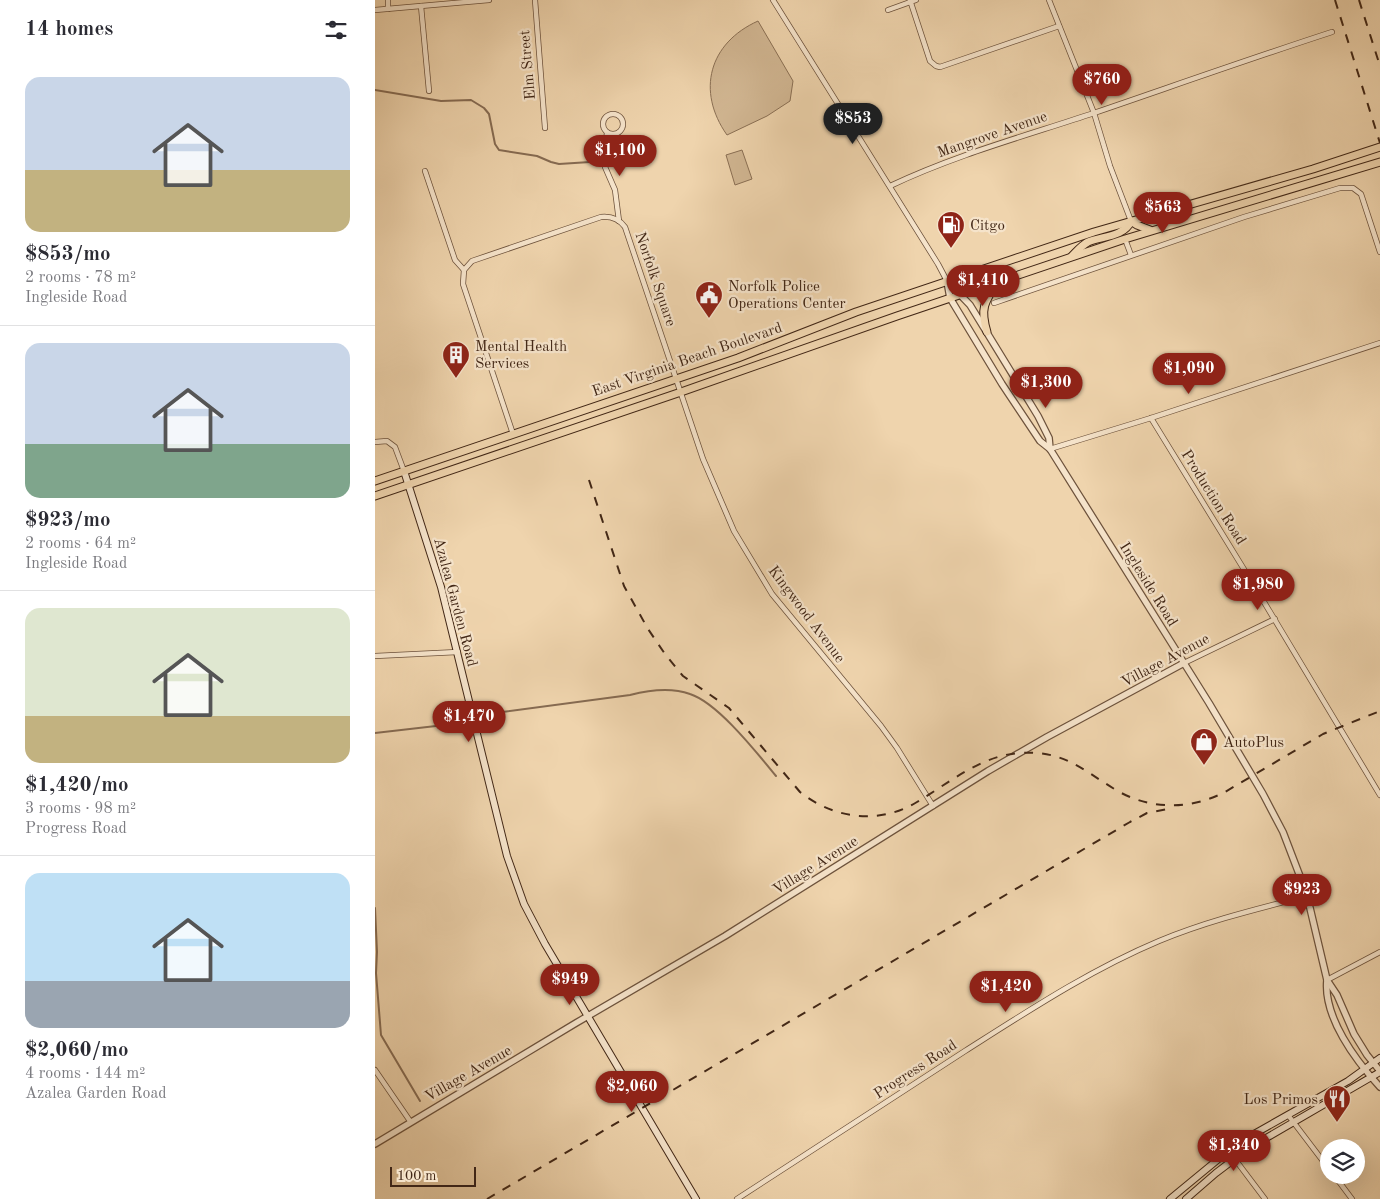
<!DOCTYPE html>
<html lang="en">
<head>
<meta charset="utf-8">
<style>
  :root { --surface:#fff; --page:#f7f7f7; --text:#2b2b33; --muted:#7c7c81; --line:#e1e1e2; --accent:#8f2418 }
  body { margin:0; font-family:"Old Standard TT",serif; background:var(--page); color:var(--text); height:100vh; display:flex; flex-direction:column; font-size:19px; white-space:nowrap }
  * { box-sizing:border-box; margin:0 }
  p { font-size:16px; color:var(--muted) }
  .icon { flex:none; width:28px; height:28px; fill:none; stroke:currentColor; stroke-width:2; stroke-linecap:round; stroke-linejoin:round }
  .map { position:relative; flex:1; overflow:hidden }
  .panel { display:flex; flex-direction:column; background:var(--surface); width:375px }
  .panel>* { flex:none }
  .fabs { position:absolute; left:945px; top:1139px; display:grid; gap:10px }
  .fabs a { display:grid; place-items:center; width:45px; height:45px; border-radius:50%; background:var(--surface); box-shadow:0 5px 20px #0002; font-size:25px }
  .scale { position:absolute; left:15px; bottom:12px; width:86px; box-sizing:border-box; padding-left:5px; border:2px solid #422716; border-top:0; font-size:14px; line-height:18px; white-space:nowrap; color:#422716; -webkit-text-stroke:4px #f5e3ca; paint-order:stroke }
  .price { position:absolute; translate:-50% -42px; padding:0 11px; border-radius:18px; background:var(--accent); color:#fff; font-size:16px; line-height:32px; filter:drop-shadow(0 1px 2px #0008) }
  .price::after { content:''; position:absolute; left:50%; top:30px; width:15px; height:11px; margin-left:-8px; background:inherit; clip-path:polygon(0 0,100% 0,50% 100%) }
  .price.selected { background:#222; color:#fff }
  ul { padding:0; list-style:none }
  li { display:grid; align-content:center; gap:10px; height:265px; padding:0 25px }
  li+li { border-top:1px solid var(--line) }
  li span { display:grid; place-items:center; height:155px; border-radius:15px; color:#555 }
  li>.icon { margin-inline-start:auto }
  span .icon { width:90px; height:90px; fill:#fffc; stroke-width:1 }
  li b { font-size:21px }
  h2 { display:flex; justify-content:space-between; align-items:center; height:60px; padding:0 25px; font-size:21px }
  main { display:flex; flex:1; min-height:0 }
  .map>svg:first-child { display:block }
  .green { fill:#d2b793; stroke:#8a6f54 }
  .lines { fill:none; stroke-linecap:round; stroke-linejoin:round }
  .stream { stroke:#866b52; stroke-width:2 }
  .minor-casing { stroke:#6d523c; stroke-width:6 }
  .tertiary-casing { stroke:#6d523c; stroke-width:8 }
  .secondary-casing { stroke:#422716; stroke-width:8 }
  .primary-casing { stroke:#422716; stroke-width:9 }
  .minor { stroke:#f5e3ca; stroke-width:4.5 }
  .tertiary { stroke:#f5e3ca; stroke-width:5.5 }
  .secondary { stroke:#f5e3ca; stroke-width:6 }
  .primary { stroke:#efd4ad; stroke-width:7 }
  .rail { stroke:#422716; stroke-width:2; stroke-dasharray:9 9; stroke-linecap:butt }
  .labels { text-anchor:middle; stroke-width:4.5; stroke-linejoin:round; paint-order:stroke }
  .street-label { font-size:15px; fill:#422716; stroke:#f5e3ca }
  .poi-label { font-size:15px; fill:#422716; stroke:#f5e3ca; text-anchor:start }
</style>
</head>
<body>
<main>
<section class="panel">
<h2>14 homes<svg class="icon" aria-label="filters" viewBox="0 0 24 24"><path d="M4 7h16M4 17h16"/><circle cx="9" cy="7" r="2"/><circle cx="15" cy="17" r="2"/></svg></h2>
<ul>
<li><span style="background:linear-gradient(#c9d6e8 60%,#c2b280 0)"><svg class="icon" aria-label="home" viewBox="0 0 24 24"><path d="M3 11l9-7 9 7M6 9v11h12V9"/></svg></span><div><b>$853/mo</b><p>2 rooms · 78 m²</p><p>Ingleside Road</p></div></li>
<li><span style="background:linear-gradient(#c9d6e8 65%,#7fa58c 0)"><svg class="icon" aria-label="home" viewBox="0 0 24 24"><path d="M3 11l9-7 9 7M6 9v11h12V9"/></svg></span><div><b>$923/mo</b><p>2 rooms · 64 m²</p><p>Ingleside Road</p></div></li>
<li><span style="background:linear-gradient(#dfe7d0 70%,#c2b280 0)"><svg class="icon" aria-label="home" viewBox="0 0 24 24"><path d="M3 11l9-7 9 7M6 9v11h12V9"/></svg></span><div><b>$1,420/mo</b><p>3 rooms · 98 m²</p><p>Progress Road</p></div></li>
<li><span style="background:linear-gradient(#bfe0f5 70%,#9aa5b1 0)"><svg class="icon" aria-label="home" viewBox="0 0 24 24"><path d="M3 11l9-7 9 7M6 9v11h12V9"/></svg></span><div><b>$2,060/mo</b><p>4 rooms · 144 m²</p><p>Azalea Garden Road</p></div></li>
</ul>
</section>
<div class="map">
<svg width="1005" height="1199" viewBox="0 0 1005 1199">
  <rect width="100%" height="100%" fill="#efd4ad"/>
  <filter id="stains"><feTurbulence type="fractalNoise" baseFrequency=".004" numOctaves="4"/><feColorMatrix values="0 0 0 0 .2 0 0 0 0 .09 0 0 0 0 .02 0 0 0 .5 -.17"/></filter>
  <radialGradient id="worn" r=".72"><stop offset=".6" stop-color="#630" stop-opacity="0"/><stop offset="1" stop-color="#630" stop-opacity=".3"/></radialGradient>
  <!-- green -->
  <g class="green">
    <path d="M383,21L418,81L415,101L392,116L352,135C321,91 334,43 383,21Z"/>
    <path d="M367,150L377,179L360,185L351,155Z"/>
  </g>
  <g class="lines">
    <!-- stream -->
    <g class="stream">
      <path d="M0,90L66,101L96,100L109,108L114,114L120,144L124,150L162,156L176,162L184,164L215,162"/>
      <path d="M112,714L255,695C274,690 296,687 315,694C343,703 382,753 401,776"/>
      <path d="M0,733L87,723"/>
      <path d="M0,908L2,952L1,973L6,1035L45,1101"/>
    </g>
    <defs>
      <g id="minor">
        <path d="M160,0L170,128"/>
        <path d="M398,0L563,264L572,281"/>
        <path d="M535,0L555,61L561,66L565,67L684,26"/>
        <path d="M674,0L719,113L735,166L756,221"/>
        <path d="M46,6L54,91"/>
        <path d="M13,9V0"/>
        <path d="M0,10L114,0"/>
        <path d="M513,10L541,0"/>
        <circle cx="238" cy="124" r="10"/>
        <path d="M232,133L230,147V167L240,190L244,221"/>
        <path d="M50,171L80,260L89,270"/>
        <path d="M515,186C580,155 650,136 719,113C798,86 877,58 957,32"/>
        <path d="M750,239L756,255"/>
        <path d="M619,303L869,217L965,188H978L986,194L1005,252"/>
        <path d="M776,418L886,597L1005,795"/>
        <path d="M138,434L88,284L89,270L97,261L226,217C236,216 244,219 250,227L328,459L359,531L397,594L506,726L522,748L558,806"/>
        <path d="M0,442L12,441L20,447L29,471"/>
        <path d="M675,449L776,418L1005,343"/>
        <path d="M0,656L83,652"/>
        <path d="M809,663L900,619"/>
        <path d="M952,980L1005,952"/>
        <path d="M0,1070L35,1121"/>
        <path d="M913,1115L954,1169"/>
        <path d="M853,1150L890,1199"/>
        <path d="M959,1175L977,1199"/>
        <path d="M362,1199C438,1150 514,1100 590,1051C653,1011 715,970 784,941C832,921 882,909 932,896"/>
      </g>
      <g id="tertiary">
        <path d="M572,281L575,298L627,384L665,441L675,449L834,703L888,794L908,832L926,879L935,908L952,980L962,995L979,1034L992,1055L1005,1071"/>
        <path d="M572,281L595,305L663,416L674,438L675,449"/>
        <path d="M952,980C948,1017 981,1061 1005,1087"/>
        <path d="M0,1144L201,1023L350,936L613,771L672,737L809,663"/>
      </g>
      <g id="secondary">
        <path d="M29,471L66,587L132,856L149,904L170,944L321,1199"/>
        <path d="M795,1199L863,1143L973,1081L1005,1058"/>
        <path d="M811,1199L841,1173L874,1148L1005,1072"/>
      </g>
      <g id="primary">
        <path d="M756,221L762,225L775,230"/>
        <path d="M697,256C702,251 707,245 713,242C728,236 749,237 756,221"/>
        <path d="M612,332C605,309 609,302 623,282"/>
        <path d="M0,481L363,358L481,312L719,232L938,169L1005,147"/>
        <path d="M0,496L306,392L522,316L750,239L1005,162"/>
      </g>
    </defs>
    <!-- minor casing -->
    <use href="#minor" class="minor-casing"/>
    <!-- tertiary casing -->
    <use href="#tertiary" class="tertiary-casing"/>
    <!-- secondary casing -->
    <use href="#secondary" class="secondary-casing"/>
    <!-- primary casing -->
    <use href="#primary" class="primary-casing"/>
    <!-- minor -->
    <use href="#minor" class="minor"/>
    <!-- tertiary -->
    <use href="#tertiary" class="tertiary"/>
    <!-- secondary -->
    <use href="#secondary" class="secondary"/>
    <!-- primary -->
    <use href="#primary" class="primary"/>
    <!-- rail -->
    <g class="rail">
      <path d="M960,0L1005,143"/>
      <path d="M984,0L1005,66"/>
      <path d="M214,480L249,586L273,629L290,654L308,676L354,708L425,792C459,819 504,825 542,802C574,783 605,756 644,753C689,750 706,769 741,790C775,810 815,810 850,792L948,734L1005,711"/>
      <path d="M112,1199L755,822L772,813L793,809"/>
    </g>
  </g>
  <!-- icons -->
  <defs>
    <symbol id="fuel-pin" viewBox="-11 -11 22 30"><path d="M0 17L-7.5 6A9.5 9.5 0 1 1 7.5 6Z" fill="#8f2418" stroke="#f5e3ca"/><path d="M-5.5-6h7V0h2V4h1.3V-2.5L3-4.5l.8-.8L6-3V5H2.5V1h-1V6h-7ZM-4.2-4.7v3.2H.2V-4.7Z" fill="#fff"/></symbol>
    <symbol id="civic-pin" viewBox="-11 -11 22 30"><path d="M0 17L-7.5 6A9.5 9.5 0 1 1 7.5 6Z" fill="#8f2418" stroke="#f5e3ca"/><path d="M-.6-6.5H3V-4.5H.6V-3L4-1V1h2V6H-6V1h2V-1L-.6-3ZM-1.2 2.5V6h2.4V2.5Z" fill="#fff"/></symbol>
    <symbol id="building-pin" viewBox="-11 -11 22 30"><path d="M0 17L-7.5 6A9.5 9.5 0 1 1 7.5 6Z" fill="#8f2418" stroke="#f5e3ca"/><path d="M-4-6H4V6H1V3H-1V6H-4ZM-2.5-4.3h1.7v1.8h-1.7ZM.8-4.3h1.7v1.8H.8ZM-2.5-1h1.7V.8h-1.7ZM.8-1h1.7V.8H.8Z" fill="#fff"/></symbol>
    <symbol id="shop-pin" viewBox="-11 -11 22 30"><path d="M0 17L-7.5 6A9.5 9.5 0 1 1 7.5 6Z" fill="#8f2418" stroke="#f5e3ca"/><path d="M-5-2.5h2.3a2.7 3.5 0 0 1 5.4 0H5L5.5 6h-11ZM-1.5-2.5h3a1.5 2.3 0 0 0-3 0Z" fill="#fff"/></symbol>
    <symbol id="restaurant-pin" viewBox="-11 -11 22 30"><path d="M0 17L-7.5 6A9.5 9.5 0 1 1 7.5 6Z" fill="#8f2418" stroke="#f5e3ca"/><path d="M-5-6h1v4h1v-4h1v4h1v-4h1v5L-1.5 .5V6h-2V.5L-5-1ZM5-6V6H3V1.5H1.5Q1.5-4 5-6Z" fill="#fff"/></symbol>
  </defs>
  <g fill-rule="evenodd">
    <use href="#fuel-pin" x="560" y="209" width="32" height="43"/>
    <use href="#civic-pin" x="318" y="279" width="32" height="43"/>
    <use href="#building-pin" x="65" y="339" width="32" height="43"/>
    <use href="#shop-pin" x="813" y="726" width="32" height="43"/>
    <use href="#restaurant-pin" x="946" y="1083" width="32" height="43"/>
  </g>
  <g class="labels">
    <!-- street labels -->
    <g class="street-label">
      <text transform="translate(152 65) rotate(-95)" y="5">Elm Street</text>
      <text transform="translate(617 134) rotate(-19)" y="5">Mangrove Avenue</text>
      <text transform="translate(281 279) rotate(71)" y="5">Norfolk Square</text>
      <text transform="translate(312 359) rotate(-19)" y="5">East Virginia Beach Boulevard</text>
      <text transform="translate(839 497) rotate(58)" y="5">Production Road</text>
      <text transform="translate(774 584) rotate(58)" y="5">Ingleside Road</text>
      <text transform="translate(81 602) rotate(75)" y="5">Azalea Garden Road</text>
      <text transform="translate(432 614) rotate(53)" y="5">Kingwood Avenue</text>
      <text transform="translate(790 660) rotate(-28)" y="5">Village Avenue</text>
      <text transform="translate(440 865) rotate(-32)" y="5">Village Avenue</text>
      <text transform="translate(540 1069) rotate(-33)" y="5">Progress Road</text>
      <text transform="translate(93 1073) rotate(-30)" y="5">Village Avenue</text>
    </g>
    <!-- poi labels -->
    <g class="poi-label">
      <text x="595" y="230">Citgo</text>
      <text x="353" y="291">Norfolk Police<tspan x="353" dy="17">Operations Center</tspan></text>
      <text x="100" y="351">Mental Health<tspan x="100" dy="17">Services</tspan></text>
      <text x="848" y="747">AutoPlus</text>
      <text x="943" y="1104" text-anchor="end">Los Primos</text>
    </g>
  </g>
  <rect width="100%" height="100%" filter="url(#stains)"/>
  <rect width="100%" height="100%" fill="url(#worn)"/>
</svg>
<div class="fabs">
<a><svg class="icon" aria-label="layers" viewBox="0 0 24 24"><path d="M12 4l9 5-9 5-9-5zM3 14l9 5 9-5"/></svg></a>
</div>
<div class="scale">100 m</div>
<b class="price" style="left:727px;top:106px">$760</b>
<b class="price selected" style="left:478px;top:145px">$853</b>
<b class="price" style="left:245px;top:177px">$1,100</b>
<b class="price" style="left:788px;top:234px">$563</b>
<b class="price" style="left:608px;top:307px">$1,410</b>
<b class="price" style="left:814px;top:395px">$1,090</b>
<b class="price" style="left:671px;top:409px">$1,300</b>
<b class="price" style="left:883px;top:611px">$1,980</b>
<b class="price" style="left:94px;top:743px">$1,470</b>
<b class="price" style="left:927px;top:916px">$923</b>
<b class="price" style="left:195px;top:1006px">$949</b>
<b class="price" style="left:631px;top:1013px">$1,420</b>
<b class="price" style="left:257px;top:1113px">$2,060</b>
<b class="price" style="left:859px;top:1172px">$1,340</b>
</div>
</main>
</body>
</html>
